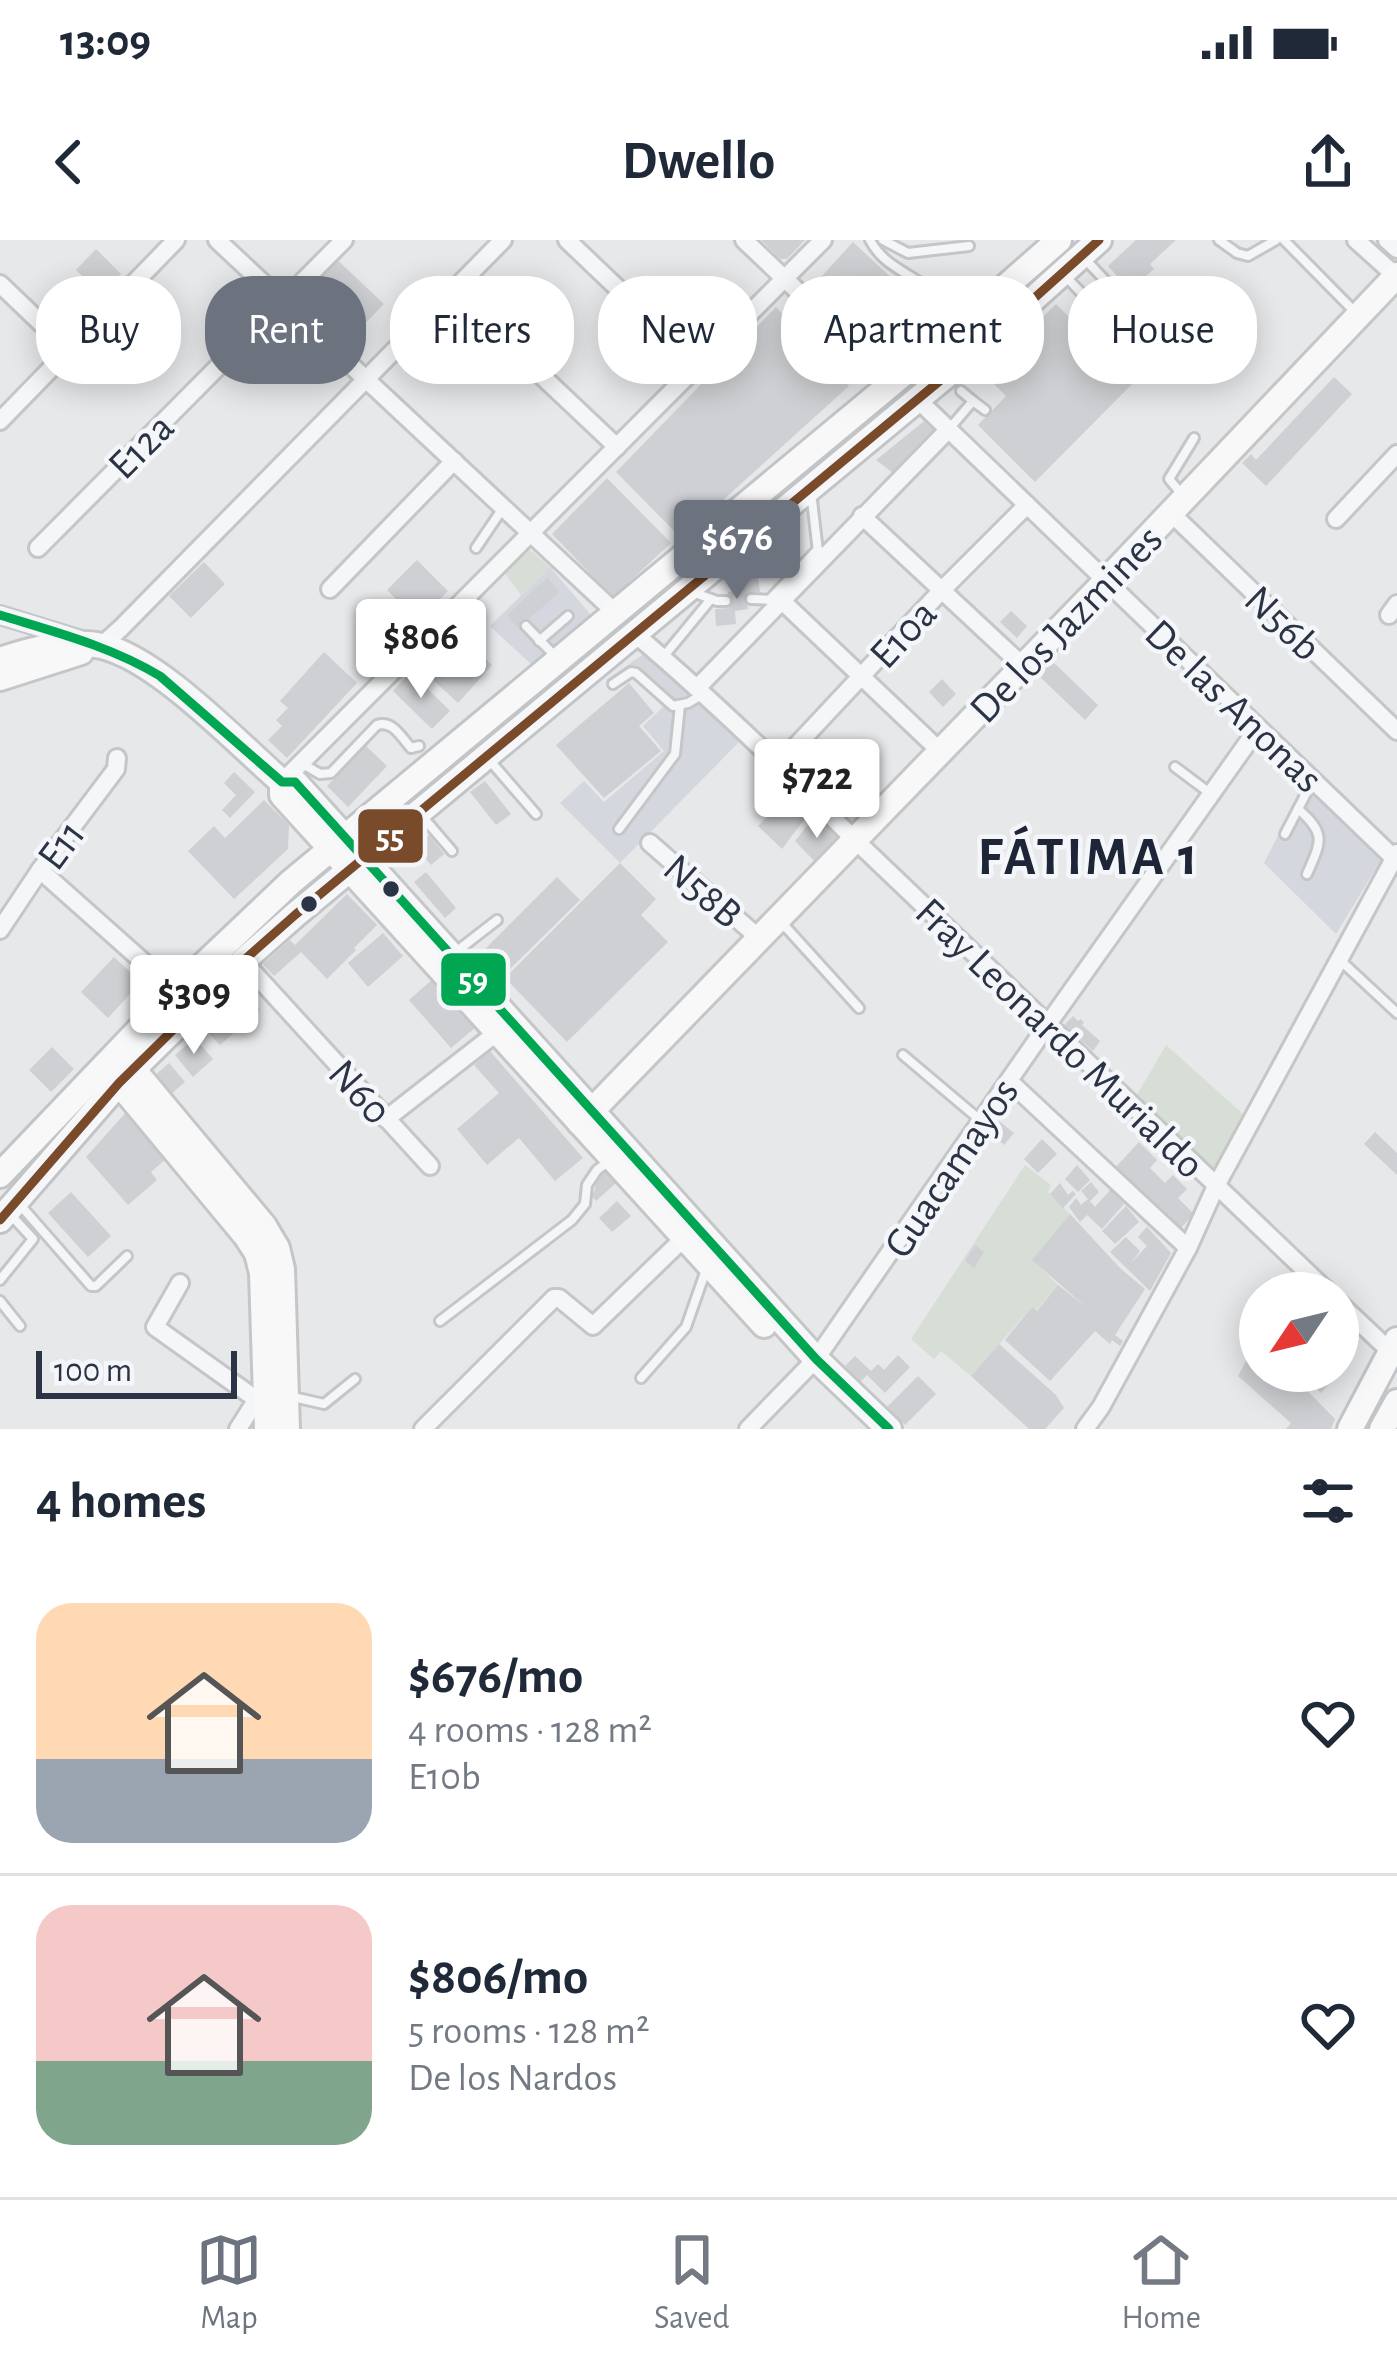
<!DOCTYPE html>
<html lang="en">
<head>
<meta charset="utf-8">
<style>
  :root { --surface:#fff; --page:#f2f2f3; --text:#1f2937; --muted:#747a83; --line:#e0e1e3; --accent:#6c737f }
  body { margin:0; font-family:"Alegreya Sans",sans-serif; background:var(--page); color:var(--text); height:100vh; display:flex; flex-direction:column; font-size:45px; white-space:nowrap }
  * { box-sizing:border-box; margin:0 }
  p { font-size:39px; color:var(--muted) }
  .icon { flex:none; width:66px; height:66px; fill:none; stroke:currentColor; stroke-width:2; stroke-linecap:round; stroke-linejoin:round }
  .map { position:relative; height:1189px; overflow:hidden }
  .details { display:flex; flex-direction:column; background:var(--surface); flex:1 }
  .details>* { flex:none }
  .hud { position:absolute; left:36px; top:36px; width:1326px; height:108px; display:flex; gap:24px }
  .needle { width:78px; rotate:235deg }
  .buttons { position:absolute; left:1239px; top:1032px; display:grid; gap:24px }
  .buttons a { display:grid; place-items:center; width:120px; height:120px; border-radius:50%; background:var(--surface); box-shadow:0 6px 30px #0003; font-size:60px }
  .scale { position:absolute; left:36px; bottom:30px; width:201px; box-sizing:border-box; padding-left:12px; border:6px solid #2b3445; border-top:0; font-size:33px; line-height:42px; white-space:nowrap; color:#2b3445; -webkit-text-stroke:9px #f4f6f9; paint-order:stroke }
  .price { position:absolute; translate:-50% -102px; padding:0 27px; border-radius:12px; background:#fff; color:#222; font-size:39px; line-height:78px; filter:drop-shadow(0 3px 6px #0008) }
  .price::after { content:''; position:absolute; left:50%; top:72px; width:36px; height:27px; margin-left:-18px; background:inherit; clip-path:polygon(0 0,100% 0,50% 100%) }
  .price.current { background:var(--accent); color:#fff }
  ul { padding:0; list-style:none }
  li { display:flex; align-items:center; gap:36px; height:300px; padding:0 36px }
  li+li { border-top:3px solid var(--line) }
  li span { display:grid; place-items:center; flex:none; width:336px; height:240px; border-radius:36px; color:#555 }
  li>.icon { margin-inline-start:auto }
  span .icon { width:144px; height:144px; fill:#fffc; stroke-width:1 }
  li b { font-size:51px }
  h2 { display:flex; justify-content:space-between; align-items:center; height:144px; padding:0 36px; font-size:51px }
  .chip { padding:0 42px; border-radius:48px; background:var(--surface); box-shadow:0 6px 30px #0003; font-size:42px; line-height:108px }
  .chip.current { background:var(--accent); color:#fff }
  .status { display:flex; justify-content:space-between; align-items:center; height:84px; padding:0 60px; background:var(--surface); direction:ltr }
  .status svg { height:33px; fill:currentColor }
  header { display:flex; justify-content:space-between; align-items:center; height:156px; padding:0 36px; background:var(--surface); font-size:54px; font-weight:700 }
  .tabs { display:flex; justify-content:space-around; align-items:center; height:168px; border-top:3px solid var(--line); background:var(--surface); font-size:33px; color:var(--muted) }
  .tabs a { display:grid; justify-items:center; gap:6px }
  .tabs .current { color:var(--accent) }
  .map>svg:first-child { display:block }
  .built { fill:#d4d7dd }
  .green { fill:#d6ded6 }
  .building { fill:#ced0d3 }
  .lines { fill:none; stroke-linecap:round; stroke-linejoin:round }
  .lane-casing { stroke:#c4c6c8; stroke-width:14 }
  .street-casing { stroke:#c4c6c8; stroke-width:22 }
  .secondary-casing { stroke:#c4c6c8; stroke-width:30 }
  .primary-casing { stroke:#c2c5c8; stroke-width:30 }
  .lane { stroke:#f5f6f7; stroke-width:8 }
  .street { stroke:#f5f6f7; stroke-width:16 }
  .secondary { stroke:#f8f8f8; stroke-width:24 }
  .primary { stroke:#f8f8f8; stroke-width:24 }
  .bus-1-casing { stroke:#f4f6f9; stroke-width:18 }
  .bus-2-casing { stroke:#f4f6f9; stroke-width:18 }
  .bus-1 { stroke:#7a4b2a; stroke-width:9 }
  .bus-2 { stroke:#00a651; stroke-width:9 }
  .bus-dot { fill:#2b3445; stroke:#f4f6f9; stroke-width:4.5 }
  .labels { text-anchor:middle; stroke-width:9; stroke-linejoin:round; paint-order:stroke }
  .street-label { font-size:42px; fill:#2b3445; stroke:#f4f6f9 }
  .district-label { font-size:54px; font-weight:bold; letter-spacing:3px; fill:#1d2536; stroke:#f4f6f9 }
  .line-badge { stroke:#f4f6f9; stroke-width:4.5 }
  .badge-label { font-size:33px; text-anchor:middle; font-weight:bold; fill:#fff }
</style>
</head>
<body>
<div class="status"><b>13:09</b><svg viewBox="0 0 49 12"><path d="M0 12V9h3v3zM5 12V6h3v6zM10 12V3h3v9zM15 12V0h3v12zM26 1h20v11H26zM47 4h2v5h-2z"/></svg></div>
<header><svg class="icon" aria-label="back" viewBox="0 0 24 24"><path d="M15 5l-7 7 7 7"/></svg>Dwello<svg class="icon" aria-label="share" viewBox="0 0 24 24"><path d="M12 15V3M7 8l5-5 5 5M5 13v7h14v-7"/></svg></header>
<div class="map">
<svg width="1397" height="1189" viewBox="0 0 1397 1189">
  <rect width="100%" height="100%" fill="#e6e8ea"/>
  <!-- built -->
  <g class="built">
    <path d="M550,327L591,375L534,427L490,386Z"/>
    <path d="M642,415L647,416L739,502L620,623L560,563L584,541L604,562L664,511L643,486L664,466L639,438L631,436L614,450L606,440Z"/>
    <path d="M1306,540L1384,615L1336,694L1264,623Z"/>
  </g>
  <!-- green -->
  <g class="green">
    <path d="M530,310L550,327L521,355L504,332Z"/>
    <path d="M1166,805L1244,875L1214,930L1137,855Z"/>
    <path d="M1025,925L1051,945L1048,952L1070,974L1033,1020L1058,1045L1036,1071L1031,1068L971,1136L941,1111L934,1119L911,1099Z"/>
  </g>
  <!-- building -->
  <g class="building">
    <path d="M761,0H805L787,19H780Z"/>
    <path d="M1136,0H1176L1150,24L1154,29L1130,50L1108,26Z"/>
    <path d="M853,2L925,69L893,104L821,37Z"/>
    <path d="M96,9L121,34L101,55L76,30Z"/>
    <path d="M333,16L384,64L354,95L304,46Z"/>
    <path d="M1056,64L1134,142L1035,242L978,185L1006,156L985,135Z"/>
    <path d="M776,67L849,146L681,298L616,232Z"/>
    <path d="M1334,137L1352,154L1266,246L1242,223L1251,214L1256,220Z"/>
    <path d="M928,178L942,190L893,233L876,220Z"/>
    <path d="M607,238L671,303L613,357L552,294Z"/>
    <path d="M794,289L800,295L798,310L764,339L752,325Z"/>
    <path d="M417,320L448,351L418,381L387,350Z"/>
    <path d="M204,322L225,344L191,378L169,356Z"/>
    <path d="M548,337L559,353L518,388L507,375Z"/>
    <path d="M758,337L760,352L746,354L748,369L735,371L736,384L716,386L715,369L729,368L728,352L741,351L739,339Z"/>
    <path d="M1011,371L1027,386L1017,398L1000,382Z"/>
    <path d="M458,374L480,393L473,401L452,381Z"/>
    <path d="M452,387L492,425L458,463L417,425Z"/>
    <path d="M324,412L357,443L287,518L268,500L282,486L276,480L288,468L280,461Z"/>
    <path d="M1051,420L1098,465L1085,480L1037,434Z"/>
    <path d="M411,432L450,471L432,489L393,451Z"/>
    <path d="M942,439L956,454L943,467L929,452Z"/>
    <path d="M629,443L654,473L639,486L661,511L604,558L556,505Z"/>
    <path d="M366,506L387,526L348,567L327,546Z"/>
    <path d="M234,532L255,552L230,578L222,570L236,555L224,543Z"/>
    <path d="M485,541L511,574L496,585L470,552Z"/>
    <path d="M861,549L871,560L850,577L841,568Z"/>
    <path d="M786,557L807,576L782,609L758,586Z"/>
    <path d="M264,560L289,585L288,609L234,659L188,611L214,586L225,598Z"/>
    <path d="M816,575L837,597L836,606L819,626L795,601Z"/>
    <path d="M429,595L444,614L431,625L415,606Z"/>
    <path d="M620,623L656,659L641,675L668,702L567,802L505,738Z"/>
    <path d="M426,632L456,668L445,678L414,642Z"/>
    <path d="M557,637L580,660L504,735L481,713Z"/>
    <path d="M347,654L377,685L354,708L356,710L327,739L301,712L274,736L263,724L290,700L295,705Z"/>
    <path d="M383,693L403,716L368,747L348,723Z"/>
    <path d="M114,717L141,742L108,778L81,752Z"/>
    <path d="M434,738L476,787L451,808L409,760Z"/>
    <path d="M247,756L260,770L220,805L207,791Z"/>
    <path d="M1073,776L1078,781L1081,779L1084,783L1082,785L1100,801L1093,811L1064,785Z"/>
    <path d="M195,798L213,819L193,837L175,815Z"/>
    <path d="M52,807L74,829L51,852L29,830Z"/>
    <path d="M490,811L583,918L555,941L519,898L487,925L457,889L499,853L474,825Z"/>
    <path d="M169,823L185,842L170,855L154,836Z"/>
    <path d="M128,870L166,919L151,932L157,940L128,965L86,917Z"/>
    <path d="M999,881L1014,893L1004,905L991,892Z"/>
    <path d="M1375,892L1397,913V935L1364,904Z"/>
    <path d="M1042,899L1057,914L1038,933L1024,919Z"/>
    <path d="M1139,902L1157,920L1150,928L1165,943L1173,935L1187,949L1178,958L1194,974L1178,991L1113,930Z"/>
    <path d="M1077,925L1090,940L1078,952L1065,939Z"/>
    <path d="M605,929L617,942L596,961L591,955L595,950L596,937Z"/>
    <path d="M1091,942L1099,952L1090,961L1095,967L1111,949L1124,964L1102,989L1087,975L1080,982L1069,967L1076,958L1081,965L1088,959L1081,951Z"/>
    <path d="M1060,943L1068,955L1073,951L1076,954L1063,968L1050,954Z"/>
    <path d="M71,952L111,996L88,1017L48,973Z"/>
    <path d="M617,961L631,976L612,992L599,978Z"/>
    <path d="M1126,966L1139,982L1115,1004L1102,991Z"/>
    <path d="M1070,974L1120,1028L1145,1049L1115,1095L1123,1101L1120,1106L1112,1100L1110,1104L1095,1091L1050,1141L1005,1100L1032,1067L1037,1071L1058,1045L1086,1067L1032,1020Z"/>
    <path d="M1147,987L1171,1013L1150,1051L1110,1012L1126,997L1140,1011L1130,1024L1147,1006L1138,997Z"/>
    <path d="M975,1005L984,1012L974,1028L965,1021Z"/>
    <path d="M1260,1095V1131H1288L1335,1179L1331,1189H1286L1291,1183L1238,1136Z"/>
    <path d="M999,1104L1056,1155L1064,1168L1045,1189H1029L971,1136Z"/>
    <path d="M898,1115L910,1127L885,1153L867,1135L860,1142L845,1126L855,1116L871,1131L878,1124L884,1130Z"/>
    <path d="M1338,1124L1343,1129L1321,1153L1298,1131H1338Z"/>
    <path d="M918,1136L936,1154L905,1185L887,1167Z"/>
  </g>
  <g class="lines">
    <defs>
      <g id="lane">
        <path d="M870,0C882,23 902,30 922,44C936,53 946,67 957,79"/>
        <path d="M883,0L908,13L969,6"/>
        <path d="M1219,0L1237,13L1248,16L1276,0"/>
        <path d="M1284,0L1353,70"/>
        <path d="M1084,18L1149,87"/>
        <path d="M1067,38L1147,121"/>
        <path d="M973,161L985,170"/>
        <path d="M949,189L973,161L961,151"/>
        <path d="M811,252L819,320"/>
        <path d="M1180,252L1169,239L1194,198"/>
        <path d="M476,308L503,268"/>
        <path d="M695,353L717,361H726"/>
        <path d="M751,359L773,360"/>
        <path d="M769,360L818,309"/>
        <path d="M526,386L554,415"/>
        <path d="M539,401L568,376"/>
        <path d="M664,416L711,359"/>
        <path d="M613,444L631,432L636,433L673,466L688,463L703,454"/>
        <path d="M491,522L536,574"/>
        <path d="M303,524L320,534L331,533L377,485C393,480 401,497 411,508L419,506"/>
        <path d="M1175,527L1211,554"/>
        <path d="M1298,569C1327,594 1321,602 1307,634"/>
        <path d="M422,576L452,611"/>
        <path d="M619,589L675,514L680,465"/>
        <path d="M1285,594L1312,542"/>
        <path d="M783,684L859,768"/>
        <path d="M457,711L497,680"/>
        <path d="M1341,721L1397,773"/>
        <path d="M903,815L980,880"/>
        <path d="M21,966L91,1046H96L127,1016"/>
        <path d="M0,1040L33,999L9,973"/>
        <path d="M0,1061L20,1086"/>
        <path d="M440,1081L572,980L585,964L587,945L597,930L609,921"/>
        <path d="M641,1138L686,1087L707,1027"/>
        <path d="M293,1157L324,1164L355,1139"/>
      </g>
      <g id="street">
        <path d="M217,0L616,373"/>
        <path d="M567,0L699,126"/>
        <path d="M744,0L893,142"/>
        <path d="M1356,0L1397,37"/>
        <path d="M1387,0L1397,9"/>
        <path d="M0,44L69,110"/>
        <path d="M452,51L617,207"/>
        <path d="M917,159L1397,621"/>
        <path d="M0,181L176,0"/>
        <path d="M1171,273L1397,491"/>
        <path d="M862,276L1023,426"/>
        <path d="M1336,279L1397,214"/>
        <path d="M38,308L344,0"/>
        <path d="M330,349L454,221"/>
        <path d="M782,361L941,512"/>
        <path d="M0,375L101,406L121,388L503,0"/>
        <path d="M1389,375L1397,364"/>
        <path d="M635,394C712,459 784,529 855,600L1329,1053"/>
        <path d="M698,447L948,190"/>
        <path d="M779,524L942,350L1027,265"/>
        <path d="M282,542L823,0"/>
        <path d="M650,603L759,698"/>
        <path d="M40,630L176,751"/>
        <path d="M0,690L40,630L116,529L117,518"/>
        <path d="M243,721L430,926"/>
        <path d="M1009,841L1188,1008"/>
        <path d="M386,879L504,787"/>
        <path d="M180,1043L155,1087L256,1159"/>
        <path d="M1338,1062L1392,1113"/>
        <path d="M238,1189L260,1154"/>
        <path d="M423,1189L554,1058H559L593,1086L684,998"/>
        <path d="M748,1189L816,1119L1048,784L1258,488"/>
        <path d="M1085,1189L1101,1167L1188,1008L1216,946L1397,613"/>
      </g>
      <g id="secondary">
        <path d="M0,420C30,410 70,399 102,406C158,419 237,503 282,542H295L816,1119L889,1189"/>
        <path d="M0,438L81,412"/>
        <path d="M282,542V555L764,1085"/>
        <path d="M133,829L264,986L277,1008L282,1029L287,1189"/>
        <path d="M119,843L246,996L257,1013L262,1033L267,1189"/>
        <path d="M580,883L1106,341L1397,35"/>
      </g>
      <g id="primary">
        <path d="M0,935L176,751L291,642L955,91L1059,0"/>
        <path d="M0,980L119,843L243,721L295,675L971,115L1099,0"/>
        <path d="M1350,1189L1397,1100"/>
        <path d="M1382,1189L1397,1162"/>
      </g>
    </defs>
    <!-- lane casing -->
    <use href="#lane" class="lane-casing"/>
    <!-- street casing -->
    <use href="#street" class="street-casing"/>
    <!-- secondary casing -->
    <use href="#secondary" class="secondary-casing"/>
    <!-- primary casing -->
    <use href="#primary" class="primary-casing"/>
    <!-- lane -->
    <use href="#lane" class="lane"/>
    <!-- street -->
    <use href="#street" class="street"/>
    <!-- secondary -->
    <use href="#secondary" class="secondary"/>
    <!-- primary -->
    <use href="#primary" class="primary"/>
    <defs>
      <path id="bus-1" d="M0,980L119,843L243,721L295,675L971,115L1099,0"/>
      <path id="bus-2" d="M0,375C55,392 110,406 160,436L282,542H295L816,1119L889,1189"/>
    </defs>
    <!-- bus-1 casing -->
    <use href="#bus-1" class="bus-1-casing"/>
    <!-- bus-2 casing -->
    <use href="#bus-2" class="bus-2-casing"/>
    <!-- bus-1 -->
    <use href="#bus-1" class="bus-1"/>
    <!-- bus-2 -->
    <use href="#bus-2" class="bus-2"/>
  </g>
  <!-- markers -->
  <g class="bus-dot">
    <circle cx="391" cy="649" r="10"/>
    <circle cx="309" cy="664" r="10"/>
  </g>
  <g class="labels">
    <!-- street labels -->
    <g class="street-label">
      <text transform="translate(140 205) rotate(-45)" y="15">E12a</text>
      <text transform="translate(1284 382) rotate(44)" y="15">N56b</text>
      <text transform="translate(1065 383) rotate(-46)" y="15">De los Jazmines</text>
      <text transform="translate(902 393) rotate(-47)" y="15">E10a</text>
      <text transform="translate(1235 465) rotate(44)" y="15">De las Anonas</text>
      <text transform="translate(60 604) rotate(-53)" y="15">E11</text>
      <text transform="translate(704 650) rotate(41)" y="15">N58B</text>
      <text transform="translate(1061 797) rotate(44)" y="15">Fray Leonardo Murialdo</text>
      <text transform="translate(361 851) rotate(48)" y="15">N60</text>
      <text transform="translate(950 927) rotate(-56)" y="15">Guacamayos</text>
    </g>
    <!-- district labels -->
    <g class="district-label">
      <text x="1089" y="634">FÁTIMA 1</text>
    </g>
  </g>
  <g class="line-badge">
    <rect x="356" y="567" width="69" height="58" rx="12" fill="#7a4b2a"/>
    <rect x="439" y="711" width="69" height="57" rx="12" fill="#00a651"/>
  </g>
  <g class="badge-label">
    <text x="390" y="608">55</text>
    <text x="473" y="751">59</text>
  </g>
</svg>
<div class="buttons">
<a><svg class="needle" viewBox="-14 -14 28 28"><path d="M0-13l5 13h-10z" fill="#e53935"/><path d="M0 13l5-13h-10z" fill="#747a83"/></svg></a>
</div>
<div class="scale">100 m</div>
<b class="price current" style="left:737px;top:362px">$676</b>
<b class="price" style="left:421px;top:461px">$806</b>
<b class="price" style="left:817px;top:601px">$722</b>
<b class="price" style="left:194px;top:817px">$309</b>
<div class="hud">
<a class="chip">Buy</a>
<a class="chip current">Rent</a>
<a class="chip">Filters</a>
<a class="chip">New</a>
<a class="chip">Apartment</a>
<a class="chip">House</a>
</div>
</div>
<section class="details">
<h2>4 homes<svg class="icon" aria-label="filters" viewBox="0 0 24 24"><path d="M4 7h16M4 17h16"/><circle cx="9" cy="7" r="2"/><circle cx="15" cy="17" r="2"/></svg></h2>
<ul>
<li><span style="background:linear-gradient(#ffd9b3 65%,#9aa5b1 0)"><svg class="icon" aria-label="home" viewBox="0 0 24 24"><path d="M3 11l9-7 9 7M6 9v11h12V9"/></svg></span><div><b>$676/mo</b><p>4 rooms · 128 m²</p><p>E10b</p></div><svg class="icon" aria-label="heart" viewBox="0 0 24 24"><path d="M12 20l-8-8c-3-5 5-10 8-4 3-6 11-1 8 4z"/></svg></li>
<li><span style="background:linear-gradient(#f6c9c9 65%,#7fa58c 0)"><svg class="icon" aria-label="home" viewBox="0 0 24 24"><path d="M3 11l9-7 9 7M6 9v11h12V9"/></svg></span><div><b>$806/mo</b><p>5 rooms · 128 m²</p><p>De los Nardos</p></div><svg class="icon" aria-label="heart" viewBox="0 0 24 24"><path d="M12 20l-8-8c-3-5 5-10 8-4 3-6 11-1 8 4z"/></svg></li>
</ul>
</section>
<nav class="tabs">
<a class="current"><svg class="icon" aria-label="map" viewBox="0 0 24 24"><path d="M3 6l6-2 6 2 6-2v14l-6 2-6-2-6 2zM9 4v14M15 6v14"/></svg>Map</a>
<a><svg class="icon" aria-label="saved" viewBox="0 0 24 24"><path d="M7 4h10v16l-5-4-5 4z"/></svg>Saved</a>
<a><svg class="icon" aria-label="home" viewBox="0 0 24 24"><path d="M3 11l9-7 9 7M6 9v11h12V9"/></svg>Home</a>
</nav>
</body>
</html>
